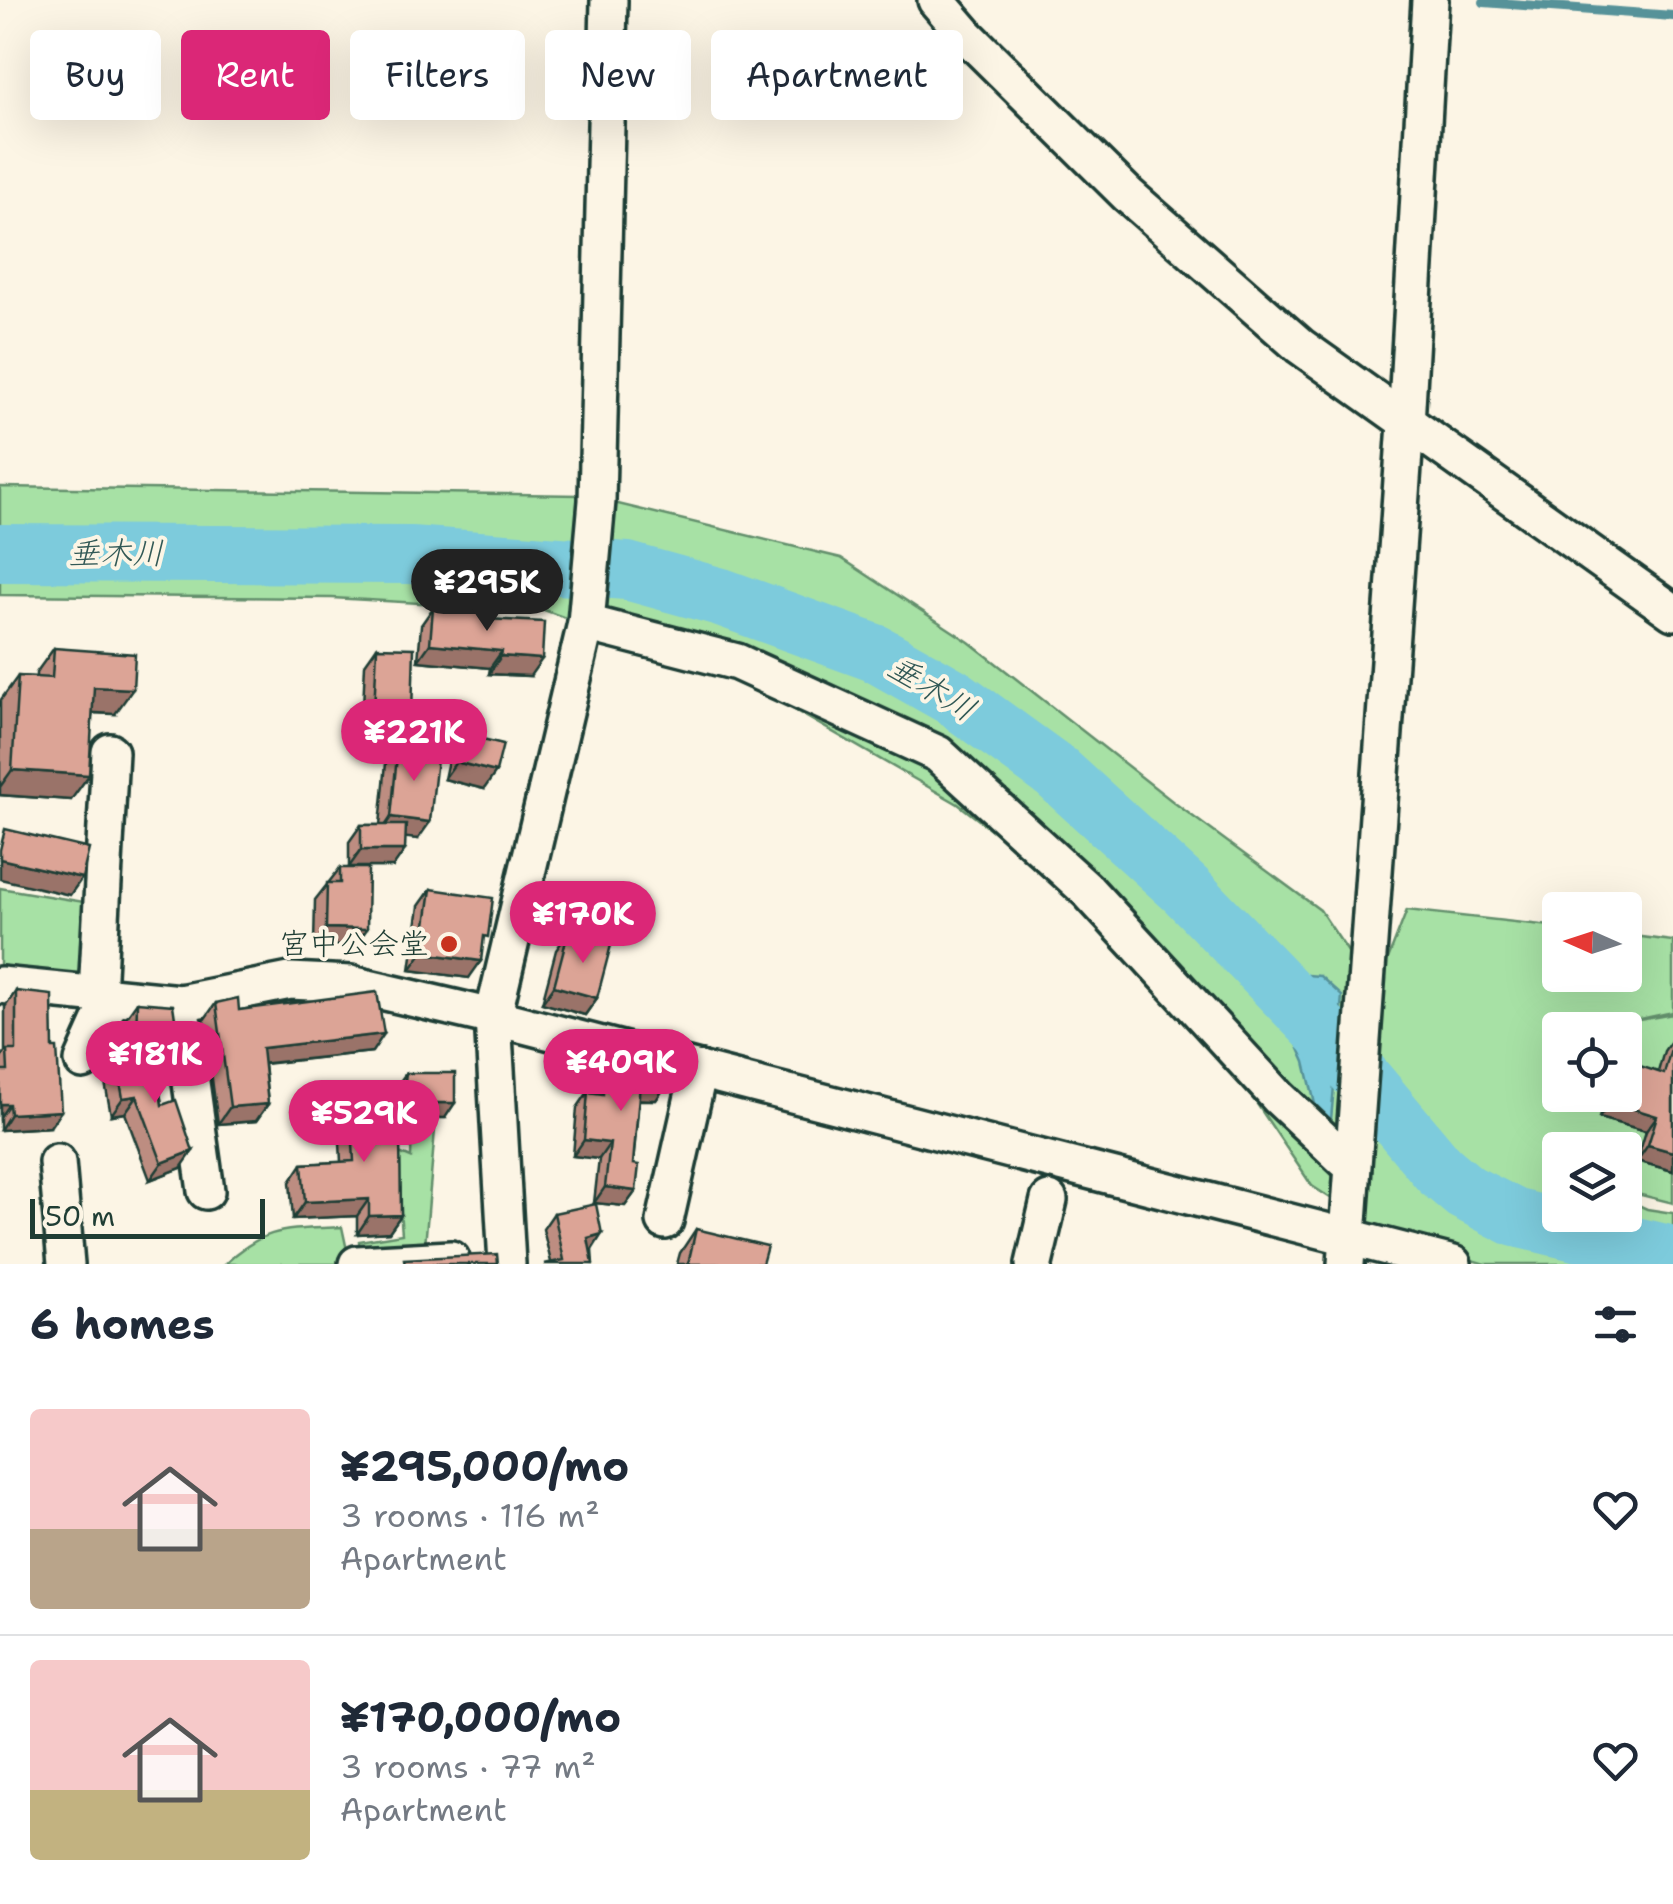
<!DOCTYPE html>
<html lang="en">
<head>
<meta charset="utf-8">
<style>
  :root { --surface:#fff; --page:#f6f6f7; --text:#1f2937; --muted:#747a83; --line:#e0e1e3; --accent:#db2777 }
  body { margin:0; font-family:"Shantell Sans","Klee One",sans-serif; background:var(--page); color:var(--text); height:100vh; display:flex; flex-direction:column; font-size:38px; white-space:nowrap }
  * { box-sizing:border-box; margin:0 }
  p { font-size:32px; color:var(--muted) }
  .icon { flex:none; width:55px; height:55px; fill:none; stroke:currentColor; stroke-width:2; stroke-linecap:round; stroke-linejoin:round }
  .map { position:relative; height:1264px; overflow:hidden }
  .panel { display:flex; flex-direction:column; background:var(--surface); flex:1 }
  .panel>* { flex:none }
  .guide { position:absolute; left:30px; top:30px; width:1000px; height:90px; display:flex; gap:20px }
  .needle { width:65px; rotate:273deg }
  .tools { position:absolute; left:1542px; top:892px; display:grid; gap:20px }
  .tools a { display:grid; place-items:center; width:100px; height:100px; border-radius:10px; background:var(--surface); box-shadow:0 10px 40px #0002; font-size:50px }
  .scale { position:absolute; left:30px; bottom:25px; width:235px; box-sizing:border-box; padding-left:10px; border:5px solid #1f3d34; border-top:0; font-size:28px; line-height:35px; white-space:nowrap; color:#1f3d34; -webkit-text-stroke:8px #fcf5e5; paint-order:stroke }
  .price { position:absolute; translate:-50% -85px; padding:0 22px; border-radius:35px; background:var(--accent); color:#fff; font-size:32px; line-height:65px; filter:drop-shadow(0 2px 5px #0008) }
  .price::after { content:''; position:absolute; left:50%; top:60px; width:30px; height:22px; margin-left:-15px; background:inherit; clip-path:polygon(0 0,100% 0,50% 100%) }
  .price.active { background:#222; color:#fff }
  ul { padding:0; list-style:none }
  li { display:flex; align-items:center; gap:30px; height:250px; padding:0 30px }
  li+li { border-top:2px solid var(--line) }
  li span { display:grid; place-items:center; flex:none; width:280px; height:200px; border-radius:10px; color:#555 }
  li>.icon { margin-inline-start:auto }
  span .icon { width:120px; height:120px; fill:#fffc; stroke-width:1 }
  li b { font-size:42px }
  h2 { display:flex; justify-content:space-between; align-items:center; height:120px; padding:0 30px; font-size:42px }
  .chip { padding:0 35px; border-radius:10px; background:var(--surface); box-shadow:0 10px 40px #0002; font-size:35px; line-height:90px }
  .chip.active { background:var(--accent); color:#fff }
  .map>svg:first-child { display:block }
  .green { fill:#a7e1a5; stroke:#638f6c; stroke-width:2.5; fill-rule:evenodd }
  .water { fill:#7dcbdc; stroke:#579299; stroke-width:2.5 }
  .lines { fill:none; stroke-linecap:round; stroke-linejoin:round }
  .stream { stroke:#579299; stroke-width:10 }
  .river { stroke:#7dcbdc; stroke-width:58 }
  .minor-casing { stroke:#1f3d34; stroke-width:42 }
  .minor { stroke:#fcf5e5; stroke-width:35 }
  .wall { fill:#bd8d81; stroke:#1f3d34; stroke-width:2.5 }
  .shaded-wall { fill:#9a7369; stroke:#1f3d34; stroke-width:2.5 }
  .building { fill:#dca496; stroke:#1f3d34; stroke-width:2.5 }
  .poi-dot { fill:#c8321e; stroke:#fcf5e5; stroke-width:4 }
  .labels { text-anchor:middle; stroke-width:8; stroke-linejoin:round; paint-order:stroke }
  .poi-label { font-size:30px; fill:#1f3d34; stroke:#fcf5e5; text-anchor:end }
  .water-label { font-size:32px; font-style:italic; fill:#325956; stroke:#fcf5e5 }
</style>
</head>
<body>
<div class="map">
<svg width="1673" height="1264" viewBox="0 0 1673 1264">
  <rect width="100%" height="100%" fill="#fcf5e5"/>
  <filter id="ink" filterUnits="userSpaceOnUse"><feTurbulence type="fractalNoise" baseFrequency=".01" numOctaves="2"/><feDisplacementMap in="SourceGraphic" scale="20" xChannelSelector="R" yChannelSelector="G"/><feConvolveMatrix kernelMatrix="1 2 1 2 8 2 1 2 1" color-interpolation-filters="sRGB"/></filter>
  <g filter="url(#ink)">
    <!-- green -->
    <g class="green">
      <path d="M0,487L581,495L841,558L969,642L1176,804L1320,910L1383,1004L1381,977L1407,910L1560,927V975H1625V935L1673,941V1012L1622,1023L1673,1014V1203L1625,1191V1150H1560V1215H1625V1199L1647,1209L1673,1213V1264H1485L1386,1234L1312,1186L1255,1101L1102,915L958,804L756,688L544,610L332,598L0,595ZM1608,1028V1030H1625V1095H1560V1030Z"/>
      <path d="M0,888L102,905L95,990L0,981Z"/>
      <path d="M412,1125L435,1130L425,1246L360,1253L359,1241L402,1234L395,1151L411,1158Z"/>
      <path d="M342,1227L350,1264H225C266,1225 289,1230 342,1227Z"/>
    </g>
    <!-- water -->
    <path class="water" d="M1221,926L1265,972L1320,976L1342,996L1331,1120L1315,1104L1305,1062L1287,1022L1208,936Z"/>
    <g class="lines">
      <!-- stream -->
      <path class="stream" d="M1484,2L1673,16"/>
      <!-- river -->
      <path class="river" d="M0,553L410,555L627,571L721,597L875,653L953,697L1056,772L1186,890L1329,1038L1439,1170L1465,1192L1516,1218L1673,1255"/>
      <defs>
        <g id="minor">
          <path d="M936,0L966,35L1128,195L1300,346L1673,612"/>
          <path d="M586,623L737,662L938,754L1088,891L1278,1097L1345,1160"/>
          <path d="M0,985L180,1003L290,981L351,984L493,1017L1453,1264"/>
          <path d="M97,994L110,752"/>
          <path d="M180,1003L206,1191"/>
          <path d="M83,1061L112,996"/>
          <path d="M57,1162L66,1264"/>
          <path d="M665,1221L699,1070"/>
          <path d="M357,1264L451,1259"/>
          <path d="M507,1264L493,1017L586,623L597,501L609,0"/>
          <path d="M1034,1264L1049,1200"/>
          <path d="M1346,1264L1406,424L1430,0"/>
        </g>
      </defs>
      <!-- minor casing -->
      <use href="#minor" class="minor-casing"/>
      <!-- minor -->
      <use href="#minor" class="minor"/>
    </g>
    <!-- wall -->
    <g class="wall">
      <path d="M433,608L487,619L530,676L489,674L490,668L418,661L421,625Z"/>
      <path d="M377,647L400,730L362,728L365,664Z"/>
      <path d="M54,648L115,714L93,713L71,800L0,795V701L18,676L36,677V673Z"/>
      <path d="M462,734L484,789L444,779L450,751Z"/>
      <path d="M398,746L418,839L405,837L393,867H349V842L361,825H380L386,763Z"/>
      <path d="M340,868L355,946L314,945L315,900Z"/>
      <path d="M431,889L483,944L469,978L410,970L419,906Z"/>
      <path d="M568,933L597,998L585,1015L542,1003L556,950Z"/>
      <path d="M16,991L50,1127L0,1130V1060L5,1052V1007Z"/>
      <path d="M137,1002L178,1039L166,1056L154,1057L162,1105L181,1168L150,1180L125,1113L111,1115L104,1077L116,1060L132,1057L124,1058L125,1019Z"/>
      <path d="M216,1003L239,1010L372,1052L264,1064L268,1104L256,1121L218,1124L204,1020Z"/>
      <path d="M1673,1038V1171L1637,1161L1646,1131L1599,1118L1606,1095H1625L1658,1072L1664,1051Z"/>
      <path d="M604,1055L667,1084L656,1100H639L633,1164L636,1191L625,1206L594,1203L599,1159L573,1156L577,1108L588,1092L592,1093L593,1071Z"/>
      <path d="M406,1073L445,1118L397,1117L401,1215L389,1232L357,1234V1216L293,1219L290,1182L302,1164L341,1162L339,1123L351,1106L394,1103L396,1087Z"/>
      <path d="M554,1213L592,1250L593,1264L551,1262L543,1229Z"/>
      <path d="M696,1229L762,1264H677L680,1253Z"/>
    </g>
    <!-- shaded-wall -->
    <g class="shaded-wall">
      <path d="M430,644L502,651L490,668L418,661Z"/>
      <path d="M501,656L542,659L530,676L489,674Z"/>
      <path d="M94,687L133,689L115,714L77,712Z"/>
      <path d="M374,711L412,713L400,730L362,728Z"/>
      <path d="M456,762L496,772L484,789L444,779Z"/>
      <path d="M12,770L89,775L71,800L0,795V787Z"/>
      <path d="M391,817L430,822L418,839L379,835Z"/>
      <path d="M361,850H405L393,867H349Z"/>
      <path d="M0,859L82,878L70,895L0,879Z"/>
      <path d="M326,928L367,929L355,946L314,945Z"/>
      <path d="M422,953L481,961L469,978L410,970Z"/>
      <path d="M554,986L597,998L585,1015L542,1003Z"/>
      <path d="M384,1034L372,1052L250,1065L262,1048Z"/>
      <path d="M178,1039L166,1056L124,1058L136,1040Z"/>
      <path d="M640,1084H667L656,1100L629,1099Z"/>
      <path d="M137,1096L125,1113L111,1115L123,1098Z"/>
      <path d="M1611,1102L1657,1116L1646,1131L1599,1118Z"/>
      <path d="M402,1103H455L445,1118L392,1117Z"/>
      <path d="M0,1104H9L0,1117Z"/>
      <path d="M268,1104L256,1121L218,1124L230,1107Z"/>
      <path d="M61,1111L50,1127L0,1130L10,1114Z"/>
      <path d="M584,1140L610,1143L599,1159L573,1156Z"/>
      <path d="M1648,1145L1673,1152V1171L1637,1161Z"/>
      <path d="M193,1151L181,1168L150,1180L162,1163Z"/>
      <path d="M605,1187L636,1191L625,1206L594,1203Z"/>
      <path d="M369,1199L357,1216L293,1219L305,1202Z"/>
      <path d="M401,1215L389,1232L357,1234L369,1216Z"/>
      <path d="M602,1234L592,1250L578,1253L588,1238Z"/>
    </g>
    <!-- building -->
    <g class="building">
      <path d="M433,608L488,614L487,619L544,622L542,659L501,656L502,651L430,644Z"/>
      <path d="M377,647L414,648L412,713L374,711Z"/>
      <path d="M54,648L135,654L133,689L94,687L89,775L12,770L18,676L52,678Z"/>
      <path d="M462,734L503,744L496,772L456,762Z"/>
      <path d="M398,746L438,750L430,822L391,817Z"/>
      <path d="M361,825H406L405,850H361Z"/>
      <path d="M5,829L89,849L82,878L0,859V850Z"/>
      <path d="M340,868H368L367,929L326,928L327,883H340Z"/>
      <path d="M431,889L493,898L488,937L484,936L481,961L422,953Z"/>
      <path d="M568,933L611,945L597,998L554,986Z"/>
      <path d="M16,991L52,995L53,1048H57L61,1111L10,1114L9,1104H0V1071H8L7,1050H16Z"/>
      <path d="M377,992L384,1034L262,1048L268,1104L230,1107L216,1003L238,998L239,1010Z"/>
      <path d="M137,1002L173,1005L178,1039L136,1040Z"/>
      <path d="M1673,1041V1152L1648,1145L1657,1116L1611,1102L1613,1095H1625V1061L1664,1074Z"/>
      <path d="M154,1053L162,1105L176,1100L193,1151L162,1163L137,1096L123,1098L116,1060Z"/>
      <path d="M604,1055L630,1056L668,1065L667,1084H640L633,1164L639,1165L636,1191L605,1187L610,1143L584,1140L588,1092L603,1094Z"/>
      <path d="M406,1073H455V1103H402Z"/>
      <path d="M395,1103L400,1134L401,1215L369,1216V1199L305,1202L302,1164L354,1161L351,1106Z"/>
      <path d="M596,1204L602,1234L588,1238L593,1264H544L564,1260L554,1213Z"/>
      <path d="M696,1229L767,1246L762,1264H688Z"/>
      <path d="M497,1254L498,1264H405L404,1259Z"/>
    </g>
  </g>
  <!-- markers -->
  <circle class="poi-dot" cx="449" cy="944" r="10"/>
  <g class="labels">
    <!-- poi labels -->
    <g class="poi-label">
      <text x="429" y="954">宮中公会堂</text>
    </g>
    <!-- water labels -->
    <g class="water-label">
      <text x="116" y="564">垂木川</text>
      <text transform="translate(932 688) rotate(31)" y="11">垂木川</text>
    </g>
  </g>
</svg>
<div class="tools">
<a><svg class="needle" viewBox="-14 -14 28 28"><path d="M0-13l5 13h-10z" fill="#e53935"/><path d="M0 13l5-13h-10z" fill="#747a83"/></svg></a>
<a><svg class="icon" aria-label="locate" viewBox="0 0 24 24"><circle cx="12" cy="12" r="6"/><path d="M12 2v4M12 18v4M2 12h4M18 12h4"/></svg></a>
<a><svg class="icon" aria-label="layers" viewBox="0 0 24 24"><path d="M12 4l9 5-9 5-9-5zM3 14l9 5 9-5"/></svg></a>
</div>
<div class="scale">50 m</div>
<b class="price active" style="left:487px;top:634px">¥295K</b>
<b class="price" style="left:414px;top:784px">¥221K</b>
<b class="price" style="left:583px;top:966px">¥170K</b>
<b class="price" style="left:155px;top:1106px">¥181K</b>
<b class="price" style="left:621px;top:1114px">¥409K</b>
<b class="price" style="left:364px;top:1165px">¥529K</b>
<div class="guide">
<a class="chip">Buy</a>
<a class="chip active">Rent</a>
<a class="chip">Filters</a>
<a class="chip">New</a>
<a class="chip">Apartment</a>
</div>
</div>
<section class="panel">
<h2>6 homes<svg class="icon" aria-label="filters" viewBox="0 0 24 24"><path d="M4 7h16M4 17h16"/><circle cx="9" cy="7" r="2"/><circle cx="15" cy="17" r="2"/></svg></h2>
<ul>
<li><span style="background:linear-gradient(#f6c9c9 60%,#b9a48a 0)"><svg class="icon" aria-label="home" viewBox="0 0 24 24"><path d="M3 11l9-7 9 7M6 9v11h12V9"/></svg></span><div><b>¥295,000/mo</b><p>3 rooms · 116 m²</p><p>Apartment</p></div><svg class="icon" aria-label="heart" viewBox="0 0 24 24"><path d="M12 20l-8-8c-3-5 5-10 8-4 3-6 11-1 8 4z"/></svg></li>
<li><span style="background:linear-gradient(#f6c9c9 65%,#c2b280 0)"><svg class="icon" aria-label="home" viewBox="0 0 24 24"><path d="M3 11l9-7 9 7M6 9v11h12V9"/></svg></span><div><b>¥170,000/mo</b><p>3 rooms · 77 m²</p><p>Apartment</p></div><svg class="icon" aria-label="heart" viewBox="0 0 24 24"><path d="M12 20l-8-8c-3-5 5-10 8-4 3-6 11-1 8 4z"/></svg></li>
</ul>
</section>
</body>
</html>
